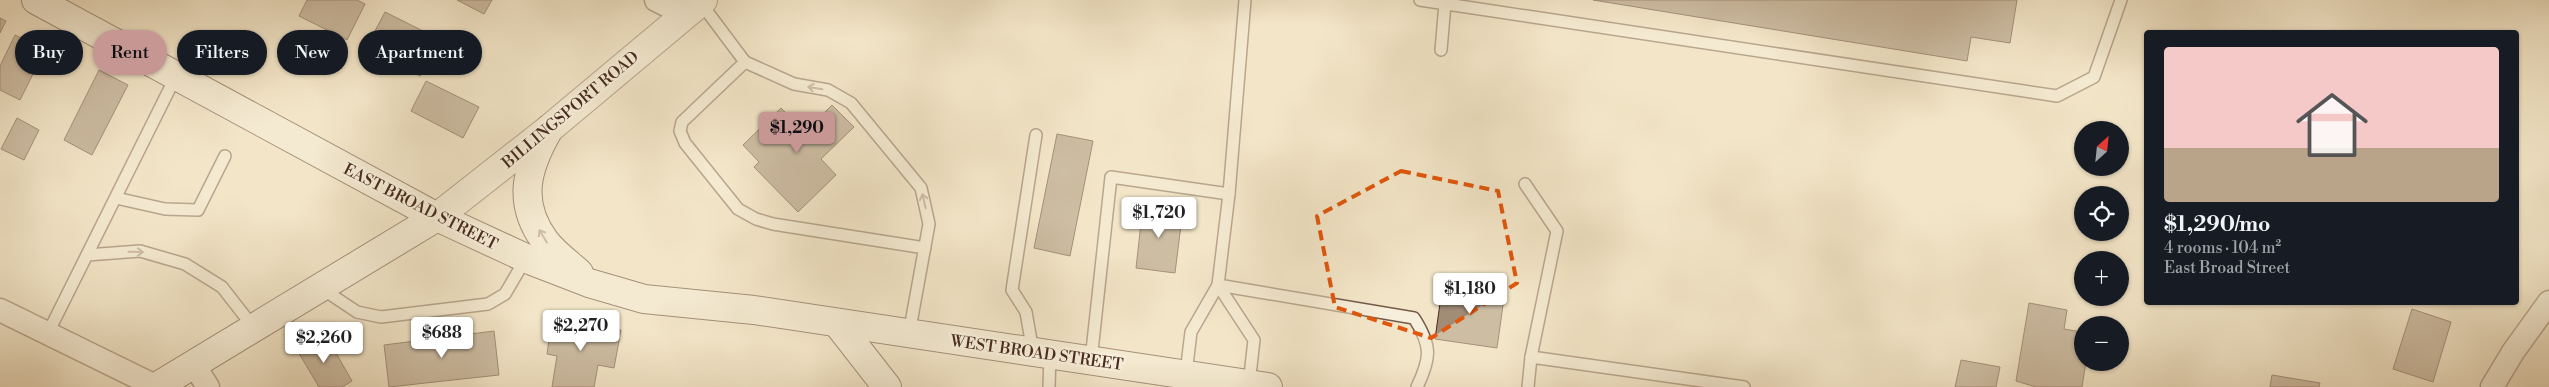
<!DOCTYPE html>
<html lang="en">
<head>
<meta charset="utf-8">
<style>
  :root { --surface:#171b24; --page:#20242c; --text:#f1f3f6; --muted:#9ea1a6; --line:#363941; --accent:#c59692 }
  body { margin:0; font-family:"Libre Bodoni",serif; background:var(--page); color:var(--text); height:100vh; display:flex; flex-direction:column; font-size:19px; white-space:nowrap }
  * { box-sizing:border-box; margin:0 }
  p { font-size:16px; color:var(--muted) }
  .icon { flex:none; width:28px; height:28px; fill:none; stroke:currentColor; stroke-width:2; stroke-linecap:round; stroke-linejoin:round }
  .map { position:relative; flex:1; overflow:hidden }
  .panel { position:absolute; left:2144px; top:30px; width:375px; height:275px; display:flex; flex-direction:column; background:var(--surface); border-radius:5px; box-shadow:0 1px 4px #0004 }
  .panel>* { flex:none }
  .top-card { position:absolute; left:15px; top:30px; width:475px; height:45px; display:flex; gap:10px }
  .needle { width:32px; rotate:27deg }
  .buttons { position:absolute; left:2074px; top:121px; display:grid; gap:10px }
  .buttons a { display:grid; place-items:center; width:55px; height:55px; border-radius:50%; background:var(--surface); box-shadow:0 1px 4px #0004; font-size:25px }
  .price { position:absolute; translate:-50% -42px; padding:0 11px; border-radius:5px; background:#fff; color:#222; font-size:16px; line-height:32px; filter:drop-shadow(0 1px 2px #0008) }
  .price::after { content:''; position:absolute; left:50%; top:30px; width:15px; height:11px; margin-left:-8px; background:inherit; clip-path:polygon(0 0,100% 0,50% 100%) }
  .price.on { background:var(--accent); color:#111 }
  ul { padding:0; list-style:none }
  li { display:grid; align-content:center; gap:10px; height:265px; padding:0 20px }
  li+li { border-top:1px solid var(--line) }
  li span { display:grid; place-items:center; height:155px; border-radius:5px; color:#555 }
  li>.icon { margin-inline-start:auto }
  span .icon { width:90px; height:90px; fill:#fffc; stroke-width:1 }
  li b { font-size:21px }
  .pill { padding:0 18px; border-radius:22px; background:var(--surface); box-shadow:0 1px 4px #0004; font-size:18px; line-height:45px }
  .pill.on { background:var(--accent); color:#111 }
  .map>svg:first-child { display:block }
  .building { fill:#a18c76; stroke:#482a1e }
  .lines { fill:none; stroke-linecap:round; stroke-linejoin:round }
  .service-casing { stroke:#735948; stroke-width:14 }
  .minor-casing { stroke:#735948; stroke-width:25 }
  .tertiary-casing { stroke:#735948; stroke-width:30 }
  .secondary-casing { stroke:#482a1e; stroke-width:30 }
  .service { stroke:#f7efdb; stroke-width:11 }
  .minor { stroke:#f7efdb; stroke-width:22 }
  .tertiary { stroke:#f7efdb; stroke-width:28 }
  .secondary { stroke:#f7efdb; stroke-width:28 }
  .oneway { stroke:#a08c7c }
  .marked { fill:none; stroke:#e0570d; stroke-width:4; stroke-dasharray:10 6; stroke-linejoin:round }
  .labels { text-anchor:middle; stroke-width:5; stroke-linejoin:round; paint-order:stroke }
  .street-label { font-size:16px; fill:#482a1e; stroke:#f7efdb }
</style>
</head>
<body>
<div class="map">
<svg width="2549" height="387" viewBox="0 0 2549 387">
  <rect width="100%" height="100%" fill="#f3e6c8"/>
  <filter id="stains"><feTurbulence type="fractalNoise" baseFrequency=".004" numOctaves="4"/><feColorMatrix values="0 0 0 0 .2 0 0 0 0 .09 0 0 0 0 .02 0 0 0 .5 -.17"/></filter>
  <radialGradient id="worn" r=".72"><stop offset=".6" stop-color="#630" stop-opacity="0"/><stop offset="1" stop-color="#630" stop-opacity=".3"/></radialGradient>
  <!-- building -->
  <g class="building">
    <path d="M307,0H357L365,4L347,40L299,16Z"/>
    <path d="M457,0H492L484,14Z"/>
    <path d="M1593,0H2017L2010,43L1971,37L1967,61Z"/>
    <path d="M385,12L439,39L420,76L366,48Z"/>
    <path d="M0,18L6,21L0,33Z"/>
    <path d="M15,35L45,50L20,100L0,90V66Z"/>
    <path d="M99,70L128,85L92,155L64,140Z"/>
    <path d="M426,81L479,107L463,138L411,111Z"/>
    <path d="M832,105L854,127L821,159L836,175L798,212L754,167L759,162L743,145L781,108L805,132Z"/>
    <path d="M17,118L39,130L24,160L1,149Z"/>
    <path d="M1057,134L1093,141L1070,256L1034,248Z"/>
    <path d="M1143,205L1183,209L1175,273L1136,268Z"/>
    <path d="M1443,282L1505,291L1497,348L1435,339Z"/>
    <path d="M2029,303L2067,310L2064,329L2082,332V362H2086L2082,387H2036L2016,381Z"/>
    <path d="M2412,309L2451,322L2433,382L2393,369Z"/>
    <path d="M552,318L621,330L614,368L598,365L594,387H552L557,356L547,354Z"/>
    <path d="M494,331L499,375L389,387L384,345Z"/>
    <path d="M325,334L352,381L342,387H319L297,350Z"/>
    <path d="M1961,360L2000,367L1996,387H1955Z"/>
    <path d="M2272,375L2320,383L2319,387H2270Z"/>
  </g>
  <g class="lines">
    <defs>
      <g id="service">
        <path d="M1420,0L2057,96L2094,77L2121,0"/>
        <path d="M700,2L745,62L794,84L828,90L851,103L921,188L929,224L909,334"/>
        <path d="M1441,50L1445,4"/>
        <path d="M745,62L682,122L680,131L685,143L738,209L756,219L773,224L925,248"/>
        <path d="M1525,184L1557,231L1531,357"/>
        <path d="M116,198L165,209L198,210L225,156"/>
        <path d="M87,255L140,251L185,264L222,287L254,328"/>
        <path d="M1218,285L1414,318C1432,346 1431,358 1417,387"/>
        <path d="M1218,285L1254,340L1249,384"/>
        <path d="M321,288L357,312L381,317L488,304L505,294L526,258"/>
        <path d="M48,333L176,76"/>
        <path d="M1033,352L1026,312L1012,290L1036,135"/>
        <path d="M1091,360L1111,177L1229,194"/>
        <path d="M1186,373L1191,332L1218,285L1229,194L1245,0"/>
        <path d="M1049,387L1050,355"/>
        <path d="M1528,387L1531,357L1744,387"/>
      </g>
      <g id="minor">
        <path d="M656,0L684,14"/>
        <path d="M0,310L157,387"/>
        <path d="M194,365L208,387"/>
        <path d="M2492,387L2513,352L2549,302"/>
      </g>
      <path id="tertiary" d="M437,217L549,129L703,0"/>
      <g id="secondary">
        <path d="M36,0L437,217L532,261L589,283L644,299L754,310L1268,387"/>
        <path d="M549,129C527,167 516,202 545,241C554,253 568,263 579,273"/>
        <path d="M837,323L887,387"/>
        <path d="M156,387L437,217"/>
      </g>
    </defs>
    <!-- service casing -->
    <use href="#service" class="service-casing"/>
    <!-- minor casing -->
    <use href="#minor" class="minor-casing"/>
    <!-- tertiary casing -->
    <use href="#tertiary" class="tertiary-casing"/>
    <!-- secondary casing -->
    <use href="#secondary" class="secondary-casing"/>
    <!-- service -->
    <use href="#service" class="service"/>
    <!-- minor -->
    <use href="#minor" class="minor"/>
    <!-- tertiary -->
    <use href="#tertiary" class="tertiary"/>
    <!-- secondary -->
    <use href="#secondary" class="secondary"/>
  </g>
  <!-- one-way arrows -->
  <defs><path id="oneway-shaft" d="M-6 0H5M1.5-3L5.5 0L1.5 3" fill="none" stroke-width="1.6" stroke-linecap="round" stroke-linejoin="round" transform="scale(1.25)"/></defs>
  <g class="oneway">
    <use href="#oneway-shaft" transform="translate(815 88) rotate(-170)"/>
    <use href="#oneway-shaft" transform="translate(924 201) rotate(-103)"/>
    <use href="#oneway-shaft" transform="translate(543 236) rotate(-121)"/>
    <use href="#oneway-shaft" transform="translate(136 252) rotate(1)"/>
  </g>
  <!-- marked area -->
  <path d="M0 0H2549V387H0ZM1401,171L1498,191L1517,283L1431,338L1335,307L1317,216Z" fill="#f3e6c8" fill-opacity=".55" fill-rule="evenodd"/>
  <path class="marked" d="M1401,171L1498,191L1517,283L1431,338L1335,307L1317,216Z"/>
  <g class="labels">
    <!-- street labels -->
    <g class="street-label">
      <text transform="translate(570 109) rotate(-40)" y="6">BILLINGSPORT ROAD</text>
      <text transform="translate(421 206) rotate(27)" y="6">EAST BROAD STREET</text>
      <text transform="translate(1037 352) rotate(8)" y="6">WEST BROAD STREET</text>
    </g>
  </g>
  <rect width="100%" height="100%" filter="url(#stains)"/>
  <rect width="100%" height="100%" fill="url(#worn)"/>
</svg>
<div class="buttons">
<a><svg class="needle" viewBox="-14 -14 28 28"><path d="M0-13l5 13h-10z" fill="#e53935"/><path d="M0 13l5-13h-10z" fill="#9ea1a6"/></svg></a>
<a><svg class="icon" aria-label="locate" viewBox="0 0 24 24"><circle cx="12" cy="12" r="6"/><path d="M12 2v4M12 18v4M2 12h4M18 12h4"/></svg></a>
<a>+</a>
<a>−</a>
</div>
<b class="price on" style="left:797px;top:154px">$1,290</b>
<b class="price" style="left:1159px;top:239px">$1,720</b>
<b class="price" style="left:1470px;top:315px">$1,180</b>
<b class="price" style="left:581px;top:352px">$2,270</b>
<b class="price" style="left:442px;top:359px">$688</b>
<b class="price" style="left:324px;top:364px">$2,260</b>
<div class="top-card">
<a class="pill">Buy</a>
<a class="pill on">Rent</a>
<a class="pill">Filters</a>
<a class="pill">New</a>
<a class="pill">Apartment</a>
</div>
<section class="panel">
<ul>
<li><span style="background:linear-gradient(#f6c9c9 65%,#b9a48a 0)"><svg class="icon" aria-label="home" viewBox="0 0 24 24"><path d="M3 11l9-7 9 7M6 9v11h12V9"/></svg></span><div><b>$1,290/mo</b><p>4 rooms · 104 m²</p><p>East Broad Street</p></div></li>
</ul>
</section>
</div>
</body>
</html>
